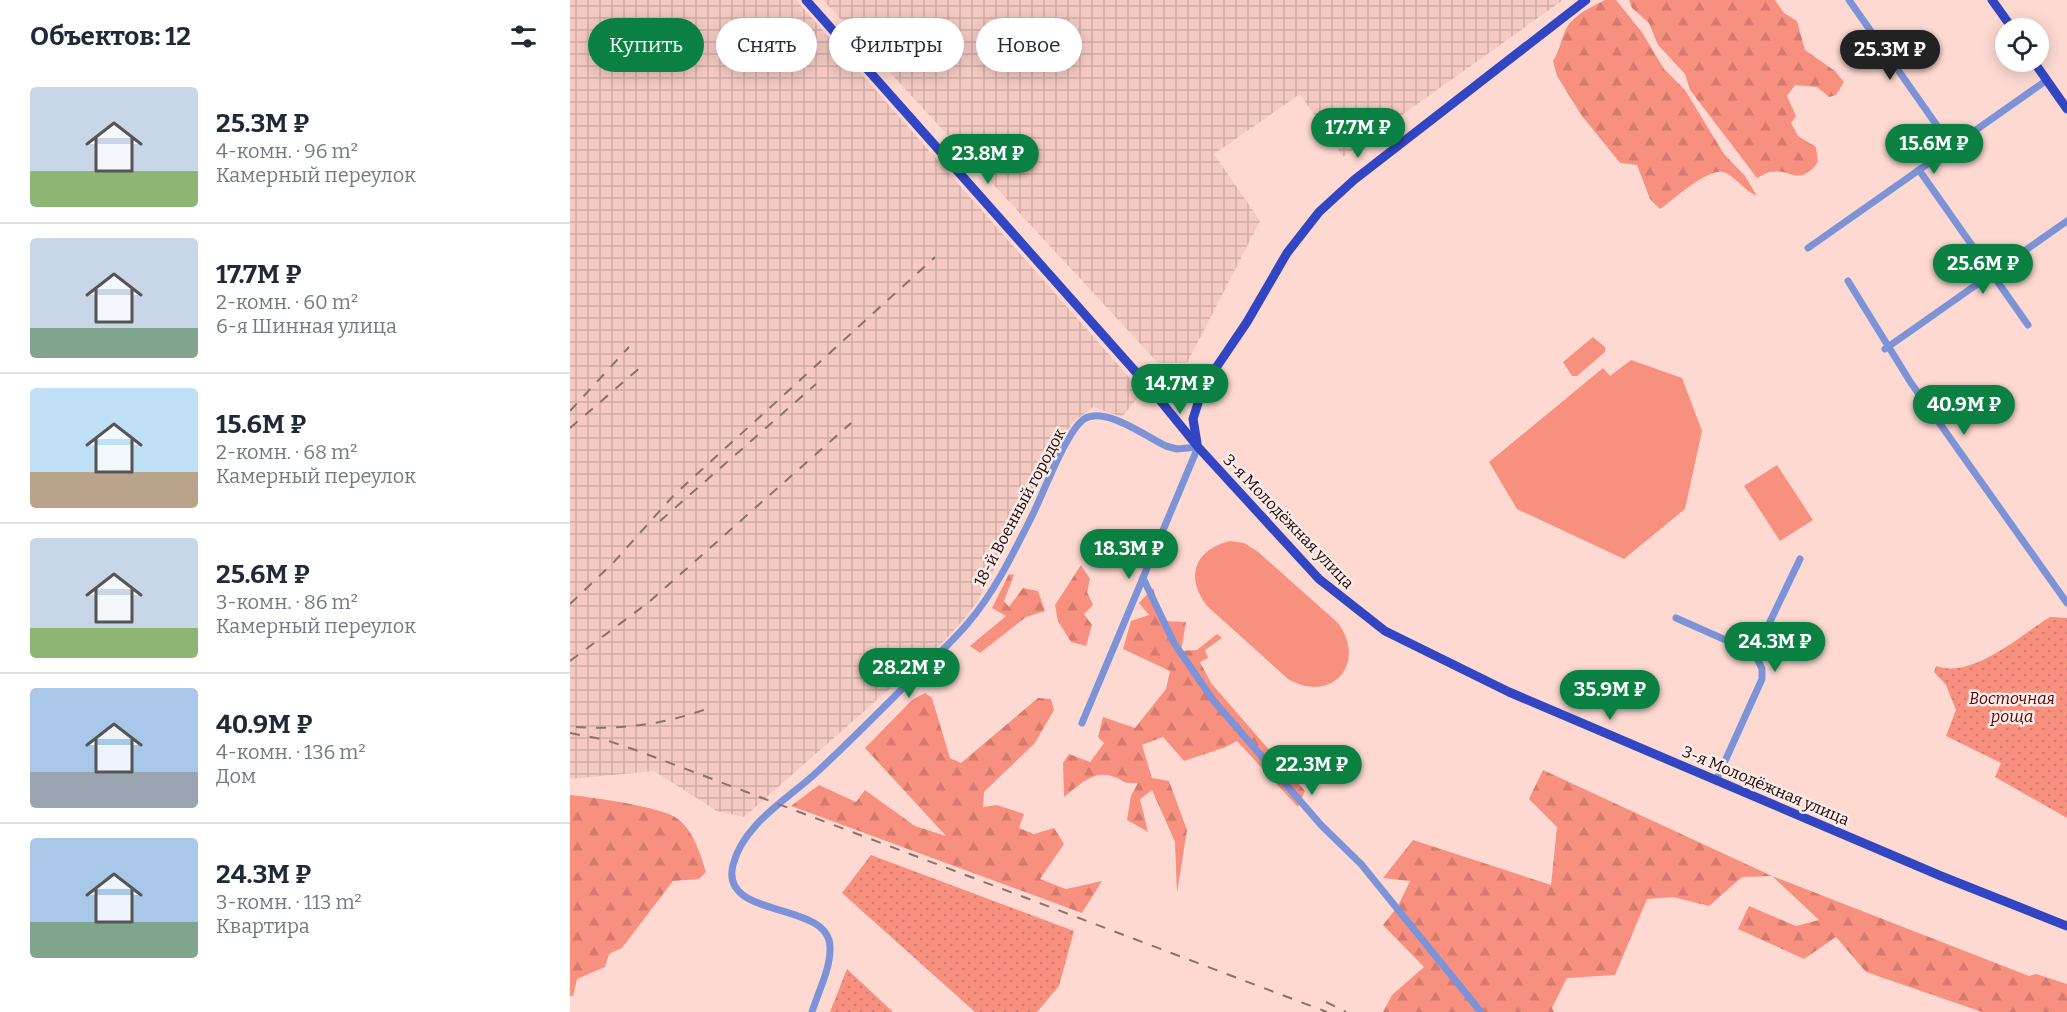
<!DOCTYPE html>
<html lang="ru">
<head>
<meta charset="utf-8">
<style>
  :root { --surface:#fff; --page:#f6f6f7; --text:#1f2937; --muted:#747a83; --line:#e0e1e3; --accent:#0b8043 }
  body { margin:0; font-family:Bitter,serif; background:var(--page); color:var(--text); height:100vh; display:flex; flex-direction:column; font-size:22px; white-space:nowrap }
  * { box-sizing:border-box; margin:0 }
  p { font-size:20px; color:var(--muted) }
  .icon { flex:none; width:33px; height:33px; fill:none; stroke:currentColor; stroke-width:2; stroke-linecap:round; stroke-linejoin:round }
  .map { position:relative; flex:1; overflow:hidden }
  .drawer { display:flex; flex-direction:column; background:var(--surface); width:570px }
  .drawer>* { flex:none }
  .top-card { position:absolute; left:18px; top:18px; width:570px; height:54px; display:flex; gap:12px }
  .buttons { position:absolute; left:1425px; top:18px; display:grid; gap:12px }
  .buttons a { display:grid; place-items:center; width:54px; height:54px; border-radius:50%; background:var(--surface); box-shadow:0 3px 15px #0003; font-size:30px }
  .price { position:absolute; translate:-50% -51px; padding:0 14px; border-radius:21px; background:var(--accent); color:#fff; font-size:20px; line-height:39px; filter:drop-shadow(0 2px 3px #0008) }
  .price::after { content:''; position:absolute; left:50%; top:36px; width:18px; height:14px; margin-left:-9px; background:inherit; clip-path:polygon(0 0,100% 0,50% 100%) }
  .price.on { background:#222; color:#fff }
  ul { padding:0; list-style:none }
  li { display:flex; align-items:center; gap:18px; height:150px; padding:0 30px }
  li+li { border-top:2px solid var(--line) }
  li span { display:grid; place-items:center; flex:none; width:168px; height:120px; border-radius:6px; color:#555 }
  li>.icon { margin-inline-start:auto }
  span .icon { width:72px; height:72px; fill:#fffc; stroke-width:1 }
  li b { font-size:26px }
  h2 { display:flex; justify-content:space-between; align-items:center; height:72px; padding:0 30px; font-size:26px }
  .chip { padding:0 21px; border-radius:27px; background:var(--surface); box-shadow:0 3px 15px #0003; font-size:21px; line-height:54px }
  .chip.on { background:var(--accent); color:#fff }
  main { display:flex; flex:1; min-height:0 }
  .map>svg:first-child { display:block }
  .industrial { fill:url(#industrial-grid) }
  .forest { fill:url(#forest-firs) }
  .park { fill:url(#park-dots) }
  .pitch { fill:#f89080 }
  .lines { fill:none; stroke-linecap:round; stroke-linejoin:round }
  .minor { stroke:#7d93d7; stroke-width:7 }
  .major { stroke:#3246c3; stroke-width:9 }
  .rail { stroke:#8a716c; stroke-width:2; stroke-dasharray:10 10; stroke-linecap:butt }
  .labels { text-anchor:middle; stroke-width:5; stroke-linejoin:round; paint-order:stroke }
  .street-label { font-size:16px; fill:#160806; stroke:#fdebe8 }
  .park-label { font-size:16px; font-style:italic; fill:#5a0100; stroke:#fdebe8 }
</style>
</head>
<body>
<main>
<section class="drawer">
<h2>Объектов: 12<svg class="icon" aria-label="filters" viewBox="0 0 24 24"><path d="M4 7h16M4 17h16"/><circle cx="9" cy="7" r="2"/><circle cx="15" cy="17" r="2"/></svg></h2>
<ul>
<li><span style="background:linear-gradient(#c9d6e8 70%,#8fb573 0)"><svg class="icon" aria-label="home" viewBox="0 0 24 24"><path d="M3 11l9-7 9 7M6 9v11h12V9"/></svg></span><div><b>25.3M ₽</b><p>4-комн. · 96 m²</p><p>Камерный переулок</p></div></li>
<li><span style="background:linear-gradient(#c9d6e8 75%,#7fa58c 0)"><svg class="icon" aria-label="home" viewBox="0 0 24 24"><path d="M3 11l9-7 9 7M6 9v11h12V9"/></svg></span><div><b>17.7M ₽</b><p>2-комн. · 60 m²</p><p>6-я Шинная улица</p></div></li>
<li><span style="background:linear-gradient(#bfe0f5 70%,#b9a48a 0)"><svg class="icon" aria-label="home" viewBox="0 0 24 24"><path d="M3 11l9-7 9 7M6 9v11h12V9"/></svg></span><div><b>15.6M ₽</b><p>2-комн. · 68 m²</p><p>Камерный переулок</p></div></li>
<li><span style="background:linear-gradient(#c9d6e8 75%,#8fb573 0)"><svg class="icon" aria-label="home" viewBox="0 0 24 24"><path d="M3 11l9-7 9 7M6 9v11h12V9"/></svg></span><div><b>25.6M ₽</b><p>3-комн. · 86 m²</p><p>Камерный переулок</p></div></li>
<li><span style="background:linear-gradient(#a9c7e8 70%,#9aa5b1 0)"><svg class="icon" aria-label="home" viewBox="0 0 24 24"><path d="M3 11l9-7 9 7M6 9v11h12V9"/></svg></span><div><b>40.9M ₽</b><p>4-комн. · 136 m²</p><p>Дом</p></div></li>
<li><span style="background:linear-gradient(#a9c7e8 70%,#7fa58c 0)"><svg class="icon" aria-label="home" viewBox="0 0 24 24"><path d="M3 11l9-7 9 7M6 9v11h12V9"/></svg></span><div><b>24.3M ₽</b><p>3-комн. · 113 m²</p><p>Квартира</p></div></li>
</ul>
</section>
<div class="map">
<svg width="1497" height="1012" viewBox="0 0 1497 1012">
  <defs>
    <pattern id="industrial-grid" width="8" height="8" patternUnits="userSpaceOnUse" patternTransform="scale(1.5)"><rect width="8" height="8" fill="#f4cac3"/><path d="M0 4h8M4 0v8" fill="none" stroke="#d0aca6"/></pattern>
    <pattern id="forest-firs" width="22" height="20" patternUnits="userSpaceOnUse" patternTransform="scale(1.5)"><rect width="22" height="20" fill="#f89080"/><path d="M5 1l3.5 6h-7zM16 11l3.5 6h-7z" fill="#d47b6d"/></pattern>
    <pattern id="park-dots" width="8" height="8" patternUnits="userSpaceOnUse" patternTransform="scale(1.5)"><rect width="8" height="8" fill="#f89080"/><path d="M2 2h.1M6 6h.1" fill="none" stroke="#d47b6d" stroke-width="1.8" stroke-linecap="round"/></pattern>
  </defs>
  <rect width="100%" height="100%" fill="#fdd9d2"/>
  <!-- industrial -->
  <g class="industrial">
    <path d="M0,0H226L572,392L552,417L523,407L502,423L492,438L407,602L395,618L375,640L174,817L147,811L84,771L0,779Z"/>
    <path d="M253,0H993L773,157L730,94L644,154L690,221L617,363H588Z"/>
  </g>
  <!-- forest -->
  <g class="forest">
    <path d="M1035,0H1046L1071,31L1094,69L1115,90L1154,154L1175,176L1187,196C1175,191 1167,179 1156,173C1140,165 1104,200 1090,209L1080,199L1067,165L1050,163L1012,116L987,76L983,61C989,51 990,44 994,34C1000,16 1020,8 1035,0Z"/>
    <path d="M1059,0H1205L1214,13L1227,21L1235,50L1265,71L1274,82L1266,95L1259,97L1247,87L1225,85L1217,96L1226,116L1221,123L1228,136L1246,147L1248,162C1229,188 1222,168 1200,172C1196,173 1191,176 1187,178L1120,90L1115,74L1088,45L1079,23L1062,8Z"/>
    <path d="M511,565L520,579L517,592L523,605L514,614L522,625L516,646L501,642L488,621L485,605Z"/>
    <path d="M439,574L444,575L434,601L439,607L453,588L468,591L475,611L456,617L410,653L400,646L436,616L422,608Z"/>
    <path d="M583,588L593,621L616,622L611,651L627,650L647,634L652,638L635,650L638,658L630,662L641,683L735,791L728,807L667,741L656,747L614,761L593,737L572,745L582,778L599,781L617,830L607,893L605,842L582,790L570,799L578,832L557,820L561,796L568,783C549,784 556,780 541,776C523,770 507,787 494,797L493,763L499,754L520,762L534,743L528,737L533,717L565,728L596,689L600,671L553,649L561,621L579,615L569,603Z"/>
    <path d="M355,693L362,698L380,758L391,763L468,698L481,699L484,710L465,743L414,792L413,807L427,805L454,814L449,828L464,834L484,828L494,844L470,879L496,889L532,881L512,913L221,806L249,785L286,802L295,790L345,826L376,836L295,748L342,700Z"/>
    <path d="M973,770L1202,876L1459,976L1466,974L1497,984V1012H1412L1296,972L1266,937L1234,959L1168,929L1179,906L1226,926L1249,920L1202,876L1172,877L1139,906L1103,897L1077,899L1045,975L997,978L982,1008L984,1012H813L822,995L854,967L813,925L828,906L840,881L813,878L843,840L981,885L987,827L959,799Z"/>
    <path d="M0,795C21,797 94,807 108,819C124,832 130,853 136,872L129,879L103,881L52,948L39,954L35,967L7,979L3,996H0Z"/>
  </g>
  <!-- park -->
  <g class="park">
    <path d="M1480,617L1497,618V818L1425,777L1431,763L1376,736L1386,710L1376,685L1364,672L1366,666C1403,679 1449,636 1480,617Z"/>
    <path d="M301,855L504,931L489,986L467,1012H405L272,893Z"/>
    <path d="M277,969L323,1012H260Z"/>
  </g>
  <!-- pitch -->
  <g class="pitch">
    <path d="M1023,337L1035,347V352L1007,376H1002L993,362Z"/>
    <path d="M1061,360L1112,378L1132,431L1115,509L1054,559L947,509L919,462L1033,368L1040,376Z"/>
    <path d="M1207,465L1243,520L1210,541L1174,486Z"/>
    <path d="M660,541L674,543L687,551L768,623C798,664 761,704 718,679L637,606C615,577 624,550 660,541Z"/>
  </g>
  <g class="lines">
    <!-- minor -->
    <g class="minor">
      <path d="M1279,0L1382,147"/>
      <path d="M1349,170L1458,325"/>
      <path d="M1238,248L1477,80"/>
      <path d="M1278,281L1341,383L1497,603"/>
      <path d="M1315,349L1497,221"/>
      <path d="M573,578L604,643L643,700L751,825L791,864L911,1012"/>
      <path d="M1106,618L1185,653L1192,669V679L1146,781"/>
      <path d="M1185,653L1230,559"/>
      <path d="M512,723L628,447"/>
      <path d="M242,1012C248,992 261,968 260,947C259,900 149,920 163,865C173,824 218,799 247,772C274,747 301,720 328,693C351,670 377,648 398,623C423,594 442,556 459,522C472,498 494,434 514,419C535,406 575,436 596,446L607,449L628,447"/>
    </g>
    <!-- major -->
    <g class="major">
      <path d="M236,0L580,388L628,447L749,579L815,631L939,692L1371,876L1497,926"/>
      <path d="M1422,0L1442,28"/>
      <path d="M1464,62L1497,109"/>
      <path d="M587,392C605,403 617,398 633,387"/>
      <path d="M627,443L623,419L633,387L677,322L717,253L749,212L784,180L1016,0"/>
    </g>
    <!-- rail -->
    <g class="rail">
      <path d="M0,411L59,347"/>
      <path d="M0,428L72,366"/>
      <path d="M90,521L246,384"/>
      <path d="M0,604L43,563L104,495L365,257"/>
      <path d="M0,661L79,602L281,423"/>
      <path d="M6,727C52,730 96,724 139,708"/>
      <path d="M0,733L36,740L71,752L757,1012"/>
      <path d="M756,1002L776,1012"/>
    </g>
  </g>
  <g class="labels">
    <!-- street labels -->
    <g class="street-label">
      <text transform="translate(449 507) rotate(-62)" y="6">18-й Военный городок</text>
      <text transform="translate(719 521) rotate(46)" y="6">3-я Молодёжная улица</text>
      <text transform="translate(1196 785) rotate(23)" y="6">3-я Молодёжная улица</text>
    </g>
    <!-- park labels -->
    <g class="park-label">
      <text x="1442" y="704">Восточная<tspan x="1442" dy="18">роща</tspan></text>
    </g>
  </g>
</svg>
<div class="buttons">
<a><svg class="icon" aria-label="locate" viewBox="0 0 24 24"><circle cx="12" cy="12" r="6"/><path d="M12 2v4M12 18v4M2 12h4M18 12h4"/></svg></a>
</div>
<b class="price on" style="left:1320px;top:81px">25.3M ₽</b>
<b class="price" style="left:788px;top:159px">17.7M ₽</b>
<b class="price" style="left:1364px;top:175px">15.6M ₽</b>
<b class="price" style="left:418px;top:185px">23.8M ₽</b>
<b class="price" style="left:1413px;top:295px">25.6M ₽</b>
<b class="price" style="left:610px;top:415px">14.7M ₽</b>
<b class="price" style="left:1394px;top:436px">40.9M ₽</b>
<b class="price" style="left:559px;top:580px">18.3M ₽</b>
<b class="price" style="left:1205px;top:673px">24.3M ₽</b>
<b class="price" style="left:339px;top:699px">28.2M ₽</b>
<b class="price" style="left:1040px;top:721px">35.9M ₽</b>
<b class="price" style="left:742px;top:796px">22.3M ₽</b>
<div class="top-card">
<a class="chip on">Купить</a>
<a class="chip">Снять</a>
<a class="chip">Фильтры</a>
<a class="chip">Новое</a>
</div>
</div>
</main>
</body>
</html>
